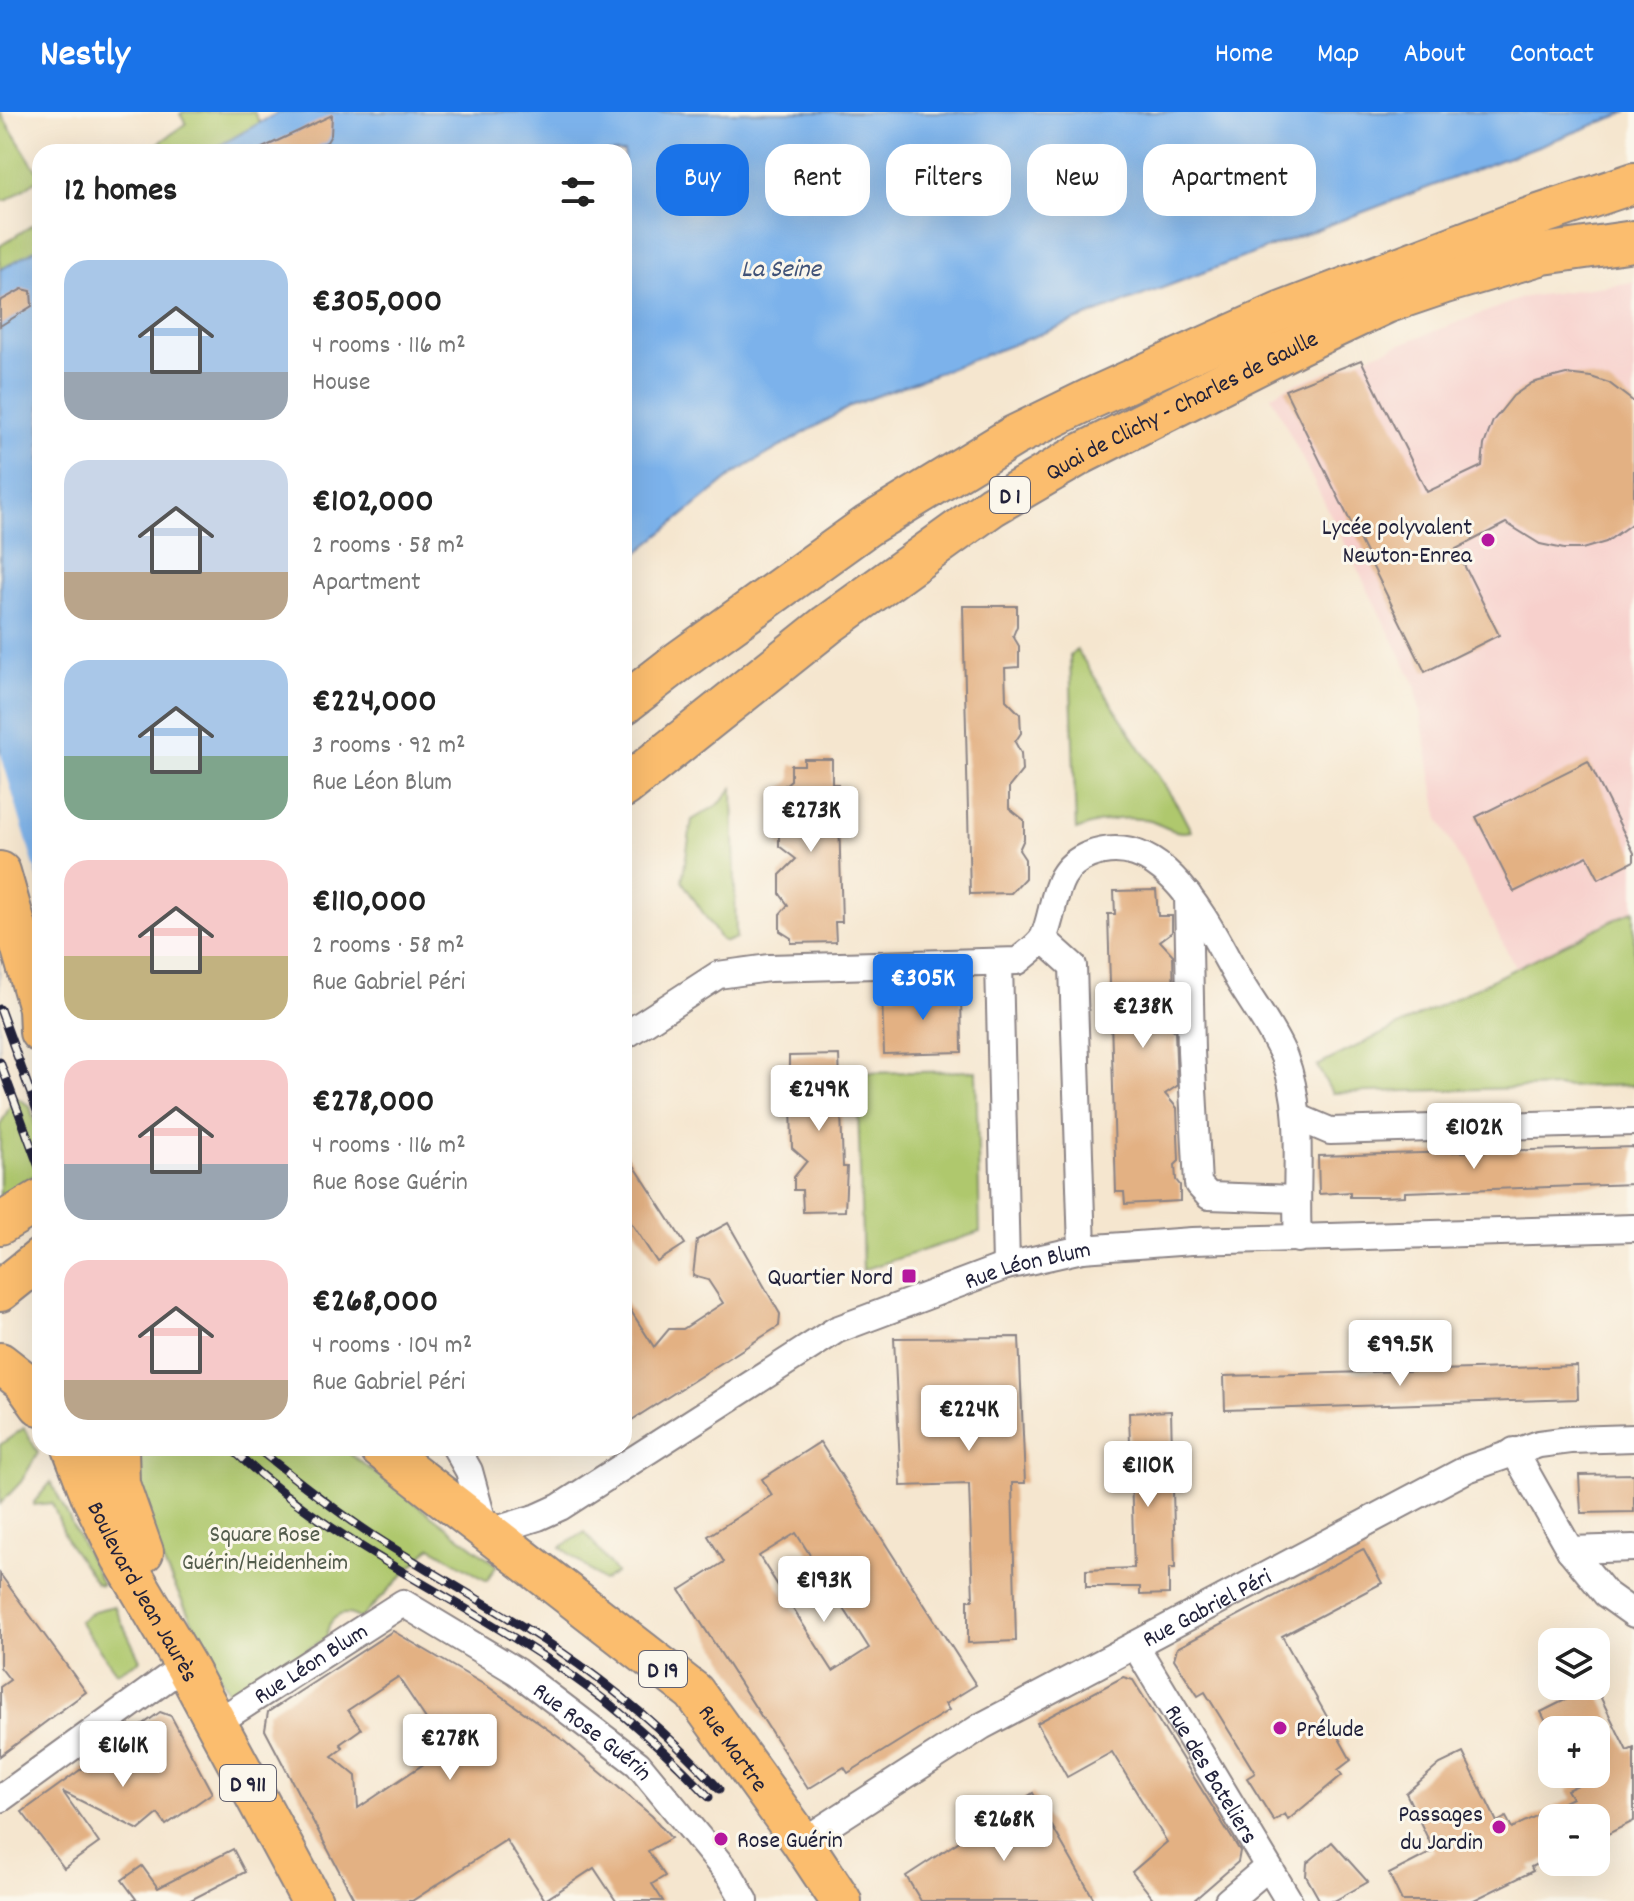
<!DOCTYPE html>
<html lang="en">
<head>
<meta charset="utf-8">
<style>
  :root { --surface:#fff; --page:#f2f2f2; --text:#222; --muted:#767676; --accent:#1a73e8 }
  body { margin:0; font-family:Dekko,sans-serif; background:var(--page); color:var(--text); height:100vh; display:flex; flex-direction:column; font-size:30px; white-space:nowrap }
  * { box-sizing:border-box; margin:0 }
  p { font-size:26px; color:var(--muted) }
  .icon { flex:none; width:44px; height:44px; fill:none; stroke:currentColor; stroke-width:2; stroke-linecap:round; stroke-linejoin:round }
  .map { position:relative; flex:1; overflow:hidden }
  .details { position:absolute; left:32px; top:32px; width:600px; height:1312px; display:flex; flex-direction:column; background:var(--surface); border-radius:24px; box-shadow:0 8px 32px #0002 }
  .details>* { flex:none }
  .banner { position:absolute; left:656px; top:32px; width:760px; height:72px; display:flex; gap:16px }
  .controls { position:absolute; left:1538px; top:1516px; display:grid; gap:16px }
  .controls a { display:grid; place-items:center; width:72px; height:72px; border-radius:16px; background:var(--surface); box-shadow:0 8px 32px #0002; font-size:40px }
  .price { position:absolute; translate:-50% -68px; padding:0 18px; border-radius:8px; background:#fff; color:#222; font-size:26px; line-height:52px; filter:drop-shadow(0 2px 4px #0008) }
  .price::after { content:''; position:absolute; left:50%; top:48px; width:24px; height:18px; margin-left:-12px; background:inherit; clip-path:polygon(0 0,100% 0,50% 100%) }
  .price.current { background:var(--accent); color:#fff }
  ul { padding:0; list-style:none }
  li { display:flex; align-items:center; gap:24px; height:200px; padding:0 32px }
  li span { display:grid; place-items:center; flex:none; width:224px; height:160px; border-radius:24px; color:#555 }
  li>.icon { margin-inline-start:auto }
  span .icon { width:96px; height:96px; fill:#fffc; stroke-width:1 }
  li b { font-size:34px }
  h2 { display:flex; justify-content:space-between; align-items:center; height:96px; padding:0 32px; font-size:34px }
  .chip { padding:0 28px; border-radius:24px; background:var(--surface); box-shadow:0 8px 32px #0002; font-size:28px; line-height:72px }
  .chip.current { background:var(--accent); color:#fff }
  header { display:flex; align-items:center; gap:48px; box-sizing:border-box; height:112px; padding:0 40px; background:var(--accent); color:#fff }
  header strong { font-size:38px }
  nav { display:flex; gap:44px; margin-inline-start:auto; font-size:28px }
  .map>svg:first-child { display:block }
  .built { fill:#f7d0cc }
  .green { fill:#afc86d; stroke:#687554; stroke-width:2 }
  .water { fill:#7cb2eb; stroke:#4f6a93; stroke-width:2 }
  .pier { fill:#f5e6cf }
  .building { fill:#e3b183; fill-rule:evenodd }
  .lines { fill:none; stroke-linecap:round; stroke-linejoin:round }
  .minor-casing { stroke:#8c8485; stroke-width:30 }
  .primary-casing { stroke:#8c8485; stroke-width:44 }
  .minor { stroke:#fff; stroke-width:26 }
  .primary { stroke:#fbbd6e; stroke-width:40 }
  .rail-casing { stroke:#22223b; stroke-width:9 }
  .rail { stroke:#fbf7ec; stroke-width:6; stroke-dasharray:18; stroke-linecap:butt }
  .poi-dot { fill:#b5179e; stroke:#fbf7ec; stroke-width:3 }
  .labels { text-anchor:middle; stroke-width:6; stroke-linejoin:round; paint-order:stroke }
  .shield { fill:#fbf7ec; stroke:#636270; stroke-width:2 }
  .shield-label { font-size:22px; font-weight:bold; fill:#22223b }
  .street-label { font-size:24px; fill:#22223b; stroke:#fbf7ec }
  .poi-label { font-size:24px; fill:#22223b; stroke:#fbf7ec; text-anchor:end }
  .park-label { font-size:24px; fill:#535c4c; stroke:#fbf7ec }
  .water-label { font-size:26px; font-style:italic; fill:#425479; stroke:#fbf7ec }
</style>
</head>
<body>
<header>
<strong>Nestly</strong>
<nav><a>Home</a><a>Map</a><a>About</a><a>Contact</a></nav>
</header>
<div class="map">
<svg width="1634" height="1789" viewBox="0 0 1634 1789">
  <rect width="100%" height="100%" fill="#fbf7ec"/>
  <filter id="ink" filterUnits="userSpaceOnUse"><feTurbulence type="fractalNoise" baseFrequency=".0125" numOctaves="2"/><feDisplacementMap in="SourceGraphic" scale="16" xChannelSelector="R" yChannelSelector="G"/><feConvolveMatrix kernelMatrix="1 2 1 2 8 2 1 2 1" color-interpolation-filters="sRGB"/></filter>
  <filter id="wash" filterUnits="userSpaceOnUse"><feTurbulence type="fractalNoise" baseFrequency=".006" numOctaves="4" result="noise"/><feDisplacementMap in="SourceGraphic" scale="32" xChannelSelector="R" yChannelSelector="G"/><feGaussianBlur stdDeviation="1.8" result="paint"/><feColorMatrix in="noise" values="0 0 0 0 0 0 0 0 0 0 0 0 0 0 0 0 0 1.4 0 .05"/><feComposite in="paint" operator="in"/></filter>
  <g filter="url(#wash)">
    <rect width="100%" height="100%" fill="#f5e6cf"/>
    <!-- built -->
    <path class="built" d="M1634,170V798L1516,857L1439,707L1415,572L1271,284L1284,276L1525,185Z"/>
    <!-- green -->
    <g class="green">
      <path d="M0,0L36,58L40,56V66L8,88L0,89Z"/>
      <path d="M184,0H254L260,11L208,40H146L186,12L180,2Z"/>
      <path d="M40,108V120L36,122L40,135L0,158V134Z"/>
      <path d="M1077,538L1179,696L1191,719C1175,723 1165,714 1150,709C1125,702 1099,709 1076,718L1070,544Z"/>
      <path d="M733,676L736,826L726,830L721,828L682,769L692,708L719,692Z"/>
      <path d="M1634,798V973L1332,981L1317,954Z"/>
      <path d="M976,959L980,1120L863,1158L857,961Z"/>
      <path d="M15,985L30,994L40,1030V1060L0,1084V1013Z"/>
      <path d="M24,1316L38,1341L21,1370L0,1392V1333Z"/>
      <path d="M125,1336H342L497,1453L487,1469L431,1435L360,1507C343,1496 327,1505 327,1525L233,1583L228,1579L216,1558L129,1381Z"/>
      <path d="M51,1370L102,1472L101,1473L96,1471L68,1431L52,1391L34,1393V1390Z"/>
      <path d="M585,1420L616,1461L603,1469L561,1435Z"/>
      <path d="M114,1494L140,1548L117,1561L79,1509L94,1499Z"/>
    </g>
    <!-- water -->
    <g class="water">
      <path d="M279,0H1628L853,293L735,361L624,452V40H208Z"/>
      <path d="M40,135V916L0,952V158Z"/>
    </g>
    <!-- pier -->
    <path class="pier" d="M0,639L40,774V921L0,956Z"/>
    <g id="blocks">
      <!-- building -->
      <g class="building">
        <path d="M332,3L331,23L327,30L305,40H254Z"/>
        <path d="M22,177L31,179L32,194L0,214V189Z"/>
        <path d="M1361,248L1427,380L1482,354L1484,333L1493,309L1513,284L1532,271L1566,262L1591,265L1609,271L1634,290V410L1606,430L1582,437H1564L1540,432L1506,411L1456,437L1499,523L1425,560L1285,278Z"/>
        <path d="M963,494H1017V514L1013,524L1019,534V555L1005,556L1006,588L1020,602L1021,621L1015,630L1021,641L1022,659L1009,675V696L1024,708V727L1019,738L1025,747V766L1011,781L970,782Z"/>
        <path d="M804,647H832V672H838L842,810H835L836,830L791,831V826L780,819V802L788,793L780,782V763L796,747L779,734V717L786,708L779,697V678L791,668V653H804Z"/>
        <path d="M1588,649L1634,741V749L1599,767L1587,744L1514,780L1476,705Z"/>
        <path d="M1156,778L1158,804H1172V820L1160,829L1173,843L1174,895L1170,900L1171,916L1175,919L1177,974L1165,982L1177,996L1179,1049L1175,1053L1176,1068L1180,1073V1089L1125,1092L1124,1080H1116L1108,802H1115L1114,779Z"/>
        <path d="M940,875L953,881H961L962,940L884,942L882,883L917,882V876Z"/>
        <path d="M839,943L843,1055H847L845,1099L803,1100L802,1078H794V1065L807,1049L792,1036L791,987L804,973L789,958V944Z"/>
        <path d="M1634,1035V1072L1405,1080V1084L1381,1085H1350V1080L1319,1082L1318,1044Z"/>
        <path d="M624,1038L685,1132L657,1150L624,1100Z"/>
        <path d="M728,1111L780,1202L779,1214L624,1313V1188L654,1235L669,1217H683L723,1191L708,1168L693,1164L697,1128Z"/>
        <path d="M1019,1225L1025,1371H1012L1016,1529L968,1531V1488H973L969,1372L901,1374L894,1226Z"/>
        <path d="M1577,1254L1578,1287L1225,1298L1224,1264Z"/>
        <path d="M1171,1299L1175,1456H1169V1482L1140,1483V1475H1086V1458L1134,1456L1129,1301Z"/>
        <path d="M820,1330L976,1573L945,1592L949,1598L848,1661L844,1655L808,1677L680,1478L724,1450L708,1424L772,1383L762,1367ZM796,1421L869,1536L833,1559L759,1444Z"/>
        <path d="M1634,1362V1400L1581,1401L1579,1363Z"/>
        <path d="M1363,1437L1382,1471L1282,1524L1351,1648L1338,1658L1342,1663L1288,1708L1285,1702L1274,1709L1247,1666L1255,1661L1205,1580L1198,1584L1174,1547L1177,1536Z"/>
        <path d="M0,1462L86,1580L0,1644V1575L10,1568L0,1555Z"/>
        <path d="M393,1519L490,1576L564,1629L652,1704L671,1726L648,1739L665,1764L652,1772L663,1789H616L594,1756L545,1788L506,1728L412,1789H355L265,1618L268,1600ZM398,1565L446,1637L358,1696L356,1664L332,1644L343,1636L340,1632L361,1617L348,1598Z"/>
        <path d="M1123,1565L1133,1568L1240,1739L1238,1750L1193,1789H1155L1132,1760L1167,1730L1112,1640L1067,1665L1037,1611Z"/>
        <path d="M1584,1574H1595L1627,1639L1634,1636V1709L1596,1728V1706H1552V1744L1531,1755L1533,1759L1472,1789H1402L1389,1762L1434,1739L1406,1681L1440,1652L1463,1641L1497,1710L1506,1705L1512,1716L1572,1686L1567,1678L1578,1673L1572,1662H1596V1618H1550L1541,1600L1567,1587L1565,1584Z"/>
        <path d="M160,1600L171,1604L212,1681L166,1713L158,1702L139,1718L63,1680L99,1731L64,1756L22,1700Z"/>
        <path d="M1033,1681L1095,1789H921L906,1764Z"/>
        <path d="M1332,1730L1368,1770L1334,1789H1320L1306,1764L1307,1751Z"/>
        <path d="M233,1737L245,1760L189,1789H132L136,1787L122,1768L142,1754L158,1776Z"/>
      </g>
    </g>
  </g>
  <g filter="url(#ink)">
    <use href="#blocks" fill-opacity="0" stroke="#8c8485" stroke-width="2"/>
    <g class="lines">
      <defs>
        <g id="minor">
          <path d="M1188,783L1191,939L1198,1072L1209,1084L1295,1087"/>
          <path d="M1043,827L1073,854L1082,1137"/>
          <path d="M999,850L1006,1154"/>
          <path d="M624,924L718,863L769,856L1018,849C1026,842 1040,833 1044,824C1057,793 1051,758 1089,743C1167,714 1210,819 1241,872C1255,895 1274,920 1284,945C1306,1002 1294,1067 1298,1127"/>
          <path d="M1297,1005L1330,1019L1634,1010"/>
          <path id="s1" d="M456,1336L469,1359L486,1421L538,1405L560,1395L836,1218L1006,1154L1082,1137L1192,1129L1634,1116"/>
          <path d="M1514,1339L1570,1438L1606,1482L1634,1502"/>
          <path d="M1570,1438L1634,1436"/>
          <path id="s2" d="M1135,1533L1289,1789"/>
          <path id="s3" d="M216,1611L403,1491L516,1559L638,1652L731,1765L745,1789"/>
          <path d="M0,1687L185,1553"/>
          <path id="s4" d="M802,1730L982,1614L1467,1357L1539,1332L1570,1328L1634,1326"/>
          <path d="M1228,1789L1268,1755"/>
        </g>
        <g id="primary">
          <path d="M624,592L678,550L867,414L1014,324L1090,287L1280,201L1515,111L1634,71"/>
          <path id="s5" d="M624,675L827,513L992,394L1081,342L1299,232L1386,191L1445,171L1543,142L1634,129"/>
          <path d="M0,760L39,896L40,920"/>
          <path d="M0,1112L40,1088"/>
          <path d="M0,1179L40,1147"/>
          <path d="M0,1251L23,1269L40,1293"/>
          <path id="s6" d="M73,1336L92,1385L121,1444L185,1553L312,1789"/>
          <path d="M118,1336L119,1372L143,1440"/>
          <path id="s7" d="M380,1336L694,1580L802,1730L841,1789"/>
        </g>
      </defs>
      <!-- minor casing -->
      <use href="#minor" class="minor-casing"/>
      <!-- primary casing -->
      <use href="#primary" class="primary-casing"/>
      <!-- minor -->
      <use href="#minor" class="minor"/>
      <!-- primary -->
      <use href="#primary" class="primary"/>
      <defs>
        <g id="rail">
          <path d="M0,897L40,1007"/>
          <path d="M0,950L40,1058"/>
          <path d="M231,1336C325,1427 446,1479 553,1551C611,1589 662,1635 709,1685"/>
          <path d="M257,1336C295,1367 333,1397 374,1424C434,1463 498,1497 557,1537C616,1577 671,1624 719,1677"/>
        </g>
      </defs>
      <!-- rail casing -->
      <use href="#rail" class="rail-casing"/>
      <!-- rail -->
      <use href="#rail" class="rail"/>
    </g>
  </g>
  <!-- markers -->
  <g class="poi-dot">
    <circle cx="1488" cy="428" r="8"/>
    <rect x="901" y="1156" width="16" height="16" rx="4"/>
    <circle cx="1280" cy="1616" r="8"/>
    <circle cx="1499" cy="1715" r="8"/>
    <circle cx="721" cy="1727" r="8"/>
  </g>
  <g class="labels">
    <!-- shield labels -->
    <g class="shield">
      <rect x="990" y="365" width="40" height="36" rx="6"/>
      <rect x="639" y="1539" width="48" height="36" rx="6"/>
      <rect x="220" y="1653" width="56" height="36" rx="6"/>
    </g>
    <g class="shield-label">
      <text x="1010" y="391">D 1</text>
      <text x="663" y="1565">D 19</text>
      <text x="248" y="1679">D 911</text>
    </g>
    <!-- street labels -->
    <g class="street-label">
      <text dy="8" stroke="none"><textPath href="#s5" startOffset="678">Quai de Clichy - Charles de Gaulle</textPath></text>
      <text dy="8" stroke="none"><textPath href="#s1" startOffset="700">Rue Léon Blum</textPath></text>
      <text dy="8" stroke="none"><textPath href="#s6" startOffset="160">Boulevard Jean Jaurès</textPath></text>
      <text dy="8" stroke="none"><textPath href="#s4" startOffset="468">Rue Gabriel Péri</textPath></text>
      <text dy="8" stroke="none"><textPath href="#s3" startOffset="112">Rue Léon Blum</textPath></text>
      <text dy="8" stroke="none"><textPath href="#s3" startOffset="452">Rue Rose Guérin</textPath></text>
      <text dy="8" stroke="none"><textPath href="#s7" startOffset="466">Rue Martre</textPath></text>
      <text dy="8" stroke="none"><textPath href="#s2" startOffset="150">Rue des Bateliers</textPath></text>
    </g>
    <!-- poi labels -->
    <g class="poi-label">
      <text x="1472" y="422">Lycée polyvalent<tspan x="1472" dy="28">Newton-Enrea</tspan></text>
      <text x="893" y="1172">Quartier Nord</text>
      <text x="1296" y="1624" text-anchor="start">Prélude</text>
      <text x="1483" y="1709">Passages<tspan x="1483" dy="28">du Jardin</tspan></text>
      <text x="737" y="1735" text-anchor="start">Rose Guérin</text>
    </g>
    <!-- park labels -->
    <g class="park-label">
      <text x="265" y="1429">Square Rose<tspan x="265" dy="28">Guérin/Heidenheim</tspan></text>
    </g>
    <!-- water labels -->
    <g class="water-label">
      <text x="781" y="164">La Seine</text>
    </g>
  </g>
</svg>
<div class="controls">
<a><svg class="icon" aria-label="layers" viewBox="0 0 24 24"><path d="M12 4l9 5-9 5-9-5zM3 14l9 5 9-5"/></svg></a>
<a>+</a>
<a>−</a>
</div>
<b class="price" style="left:811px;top:742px">€273K</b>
<b class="price current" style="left:923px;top:910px">€305K</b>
<b class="price" style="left:1143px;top:938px">€238K</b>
<b class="price" style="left:819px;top:1021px">€249K</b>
<b class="price" style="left:1474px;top:1059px">€102K</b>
<b class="price" style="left:1400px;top:1276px">€99.5K</b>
<b class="price" style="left:969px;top:1341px">€224K</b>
<b class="price" style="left:1148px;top:1397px">€110K</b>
<b class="price" style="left:824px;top:1512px">€193K</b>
<b class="price" style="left:450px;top:1670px">€278K</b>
<b class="price" style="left:123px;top:1677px">€161K</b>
<b class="price" style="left:1004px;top:1751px">€268K</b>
<div class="banner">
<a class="chip current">Buy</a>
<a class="chip">Rent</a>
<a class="chip">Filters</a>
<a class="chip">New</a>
<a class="chip">Apartment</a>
</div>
<section class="details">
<h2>12 homes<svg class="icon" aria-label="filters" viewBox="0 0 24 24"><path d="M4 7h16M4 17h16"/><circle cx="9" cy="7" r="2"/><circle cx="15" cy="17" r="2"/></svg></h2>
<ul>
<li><span style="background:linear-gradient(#a9c7e8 70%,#9aa5b1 0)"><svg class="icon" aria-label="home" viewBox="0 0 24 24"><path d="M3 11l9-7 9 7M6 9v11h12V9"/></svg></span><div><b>€305,000</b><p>4 rooms · 116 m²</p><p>House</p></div></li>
<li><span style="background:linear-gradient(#c9d6e8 70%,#b9a48a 0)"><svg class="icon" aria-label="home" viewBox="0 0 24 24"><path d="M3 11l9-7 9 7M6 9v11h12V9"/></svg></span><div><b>€102,000</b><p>2 rooms · 58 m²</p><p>Apartment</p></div></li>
<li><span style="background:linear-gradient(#a9c7e8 60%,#7fa58c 0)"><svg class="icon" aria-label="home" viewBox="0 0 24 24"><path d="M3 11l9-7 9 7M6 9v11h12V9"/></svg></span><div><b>€224,000</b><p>3 rooms · 92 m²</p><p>Rue Léon Blum</p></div></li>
<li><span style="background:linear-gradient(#f6c9c9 60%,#c2b280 0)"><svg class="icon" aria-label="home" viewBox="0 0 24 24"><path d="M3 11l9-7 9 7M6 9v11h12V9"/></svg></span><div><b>€110,000</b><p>2 rooms · 58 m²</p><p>Rue Gabriel Péri</p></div></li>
<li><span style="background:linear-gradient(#f6c9c9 65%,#9aa5b1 0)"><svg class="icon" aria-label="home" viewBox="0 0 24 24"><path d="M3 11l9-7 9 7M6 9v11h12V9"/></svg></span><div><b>€278,000</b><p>4 rooms · 116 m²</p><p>Rue Rose Guérin</p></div></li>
<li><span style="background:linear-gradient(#f6c9c9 75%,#b9a48a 0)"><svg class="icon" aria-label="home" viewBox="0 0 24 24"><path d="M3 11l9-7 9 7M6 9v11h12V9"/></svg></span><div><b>€268,000</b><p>4 rooms · 104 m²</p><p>Rue Gabriel Péri</p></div></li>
</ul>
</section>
</div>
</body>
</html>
